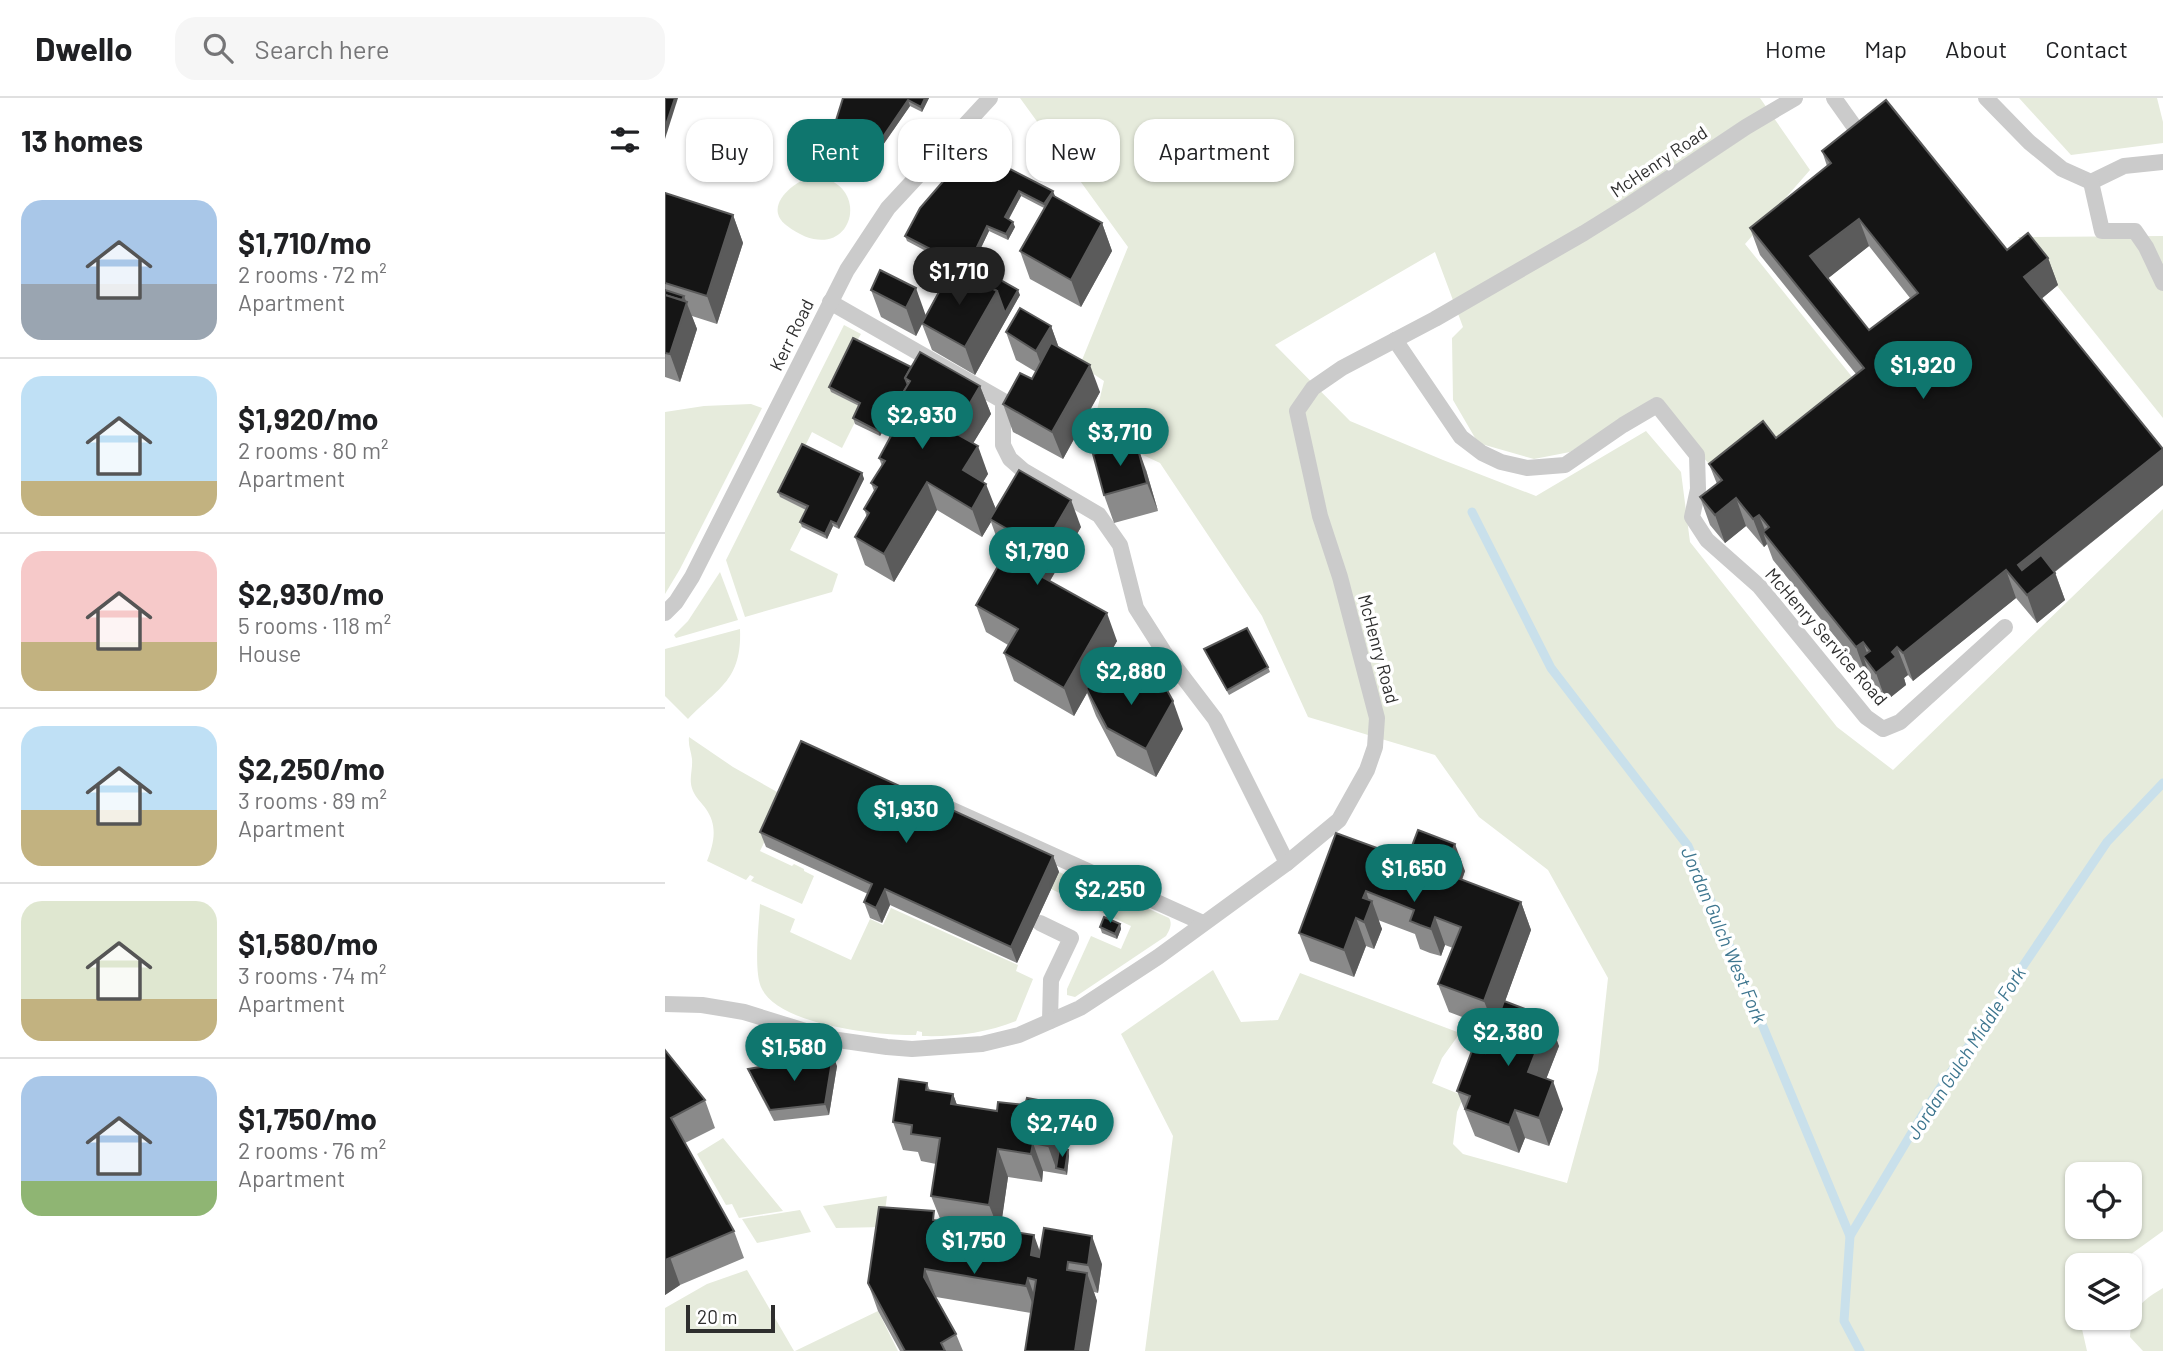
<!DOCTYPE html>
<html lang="en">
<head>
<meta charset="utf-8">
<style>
  :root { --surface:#fff; --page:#f6f6f6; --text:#202124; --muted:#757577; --line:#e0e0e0; --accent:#0f766e }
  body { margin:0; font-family:Barlow,sans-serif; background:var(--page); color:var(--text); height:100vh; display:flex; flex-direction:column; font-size:26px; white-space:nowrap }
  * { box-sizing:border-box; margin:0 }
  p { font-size:23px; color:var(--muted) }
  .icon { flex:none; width:38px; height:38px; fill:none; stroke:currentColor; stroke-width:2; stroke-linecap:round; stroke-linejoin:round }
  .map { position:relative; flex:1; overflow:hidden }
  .side { display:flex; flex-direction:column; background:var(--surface); width:665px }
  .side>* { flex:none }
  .banner { position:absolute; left:21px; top:21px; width:665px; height:63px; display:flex; gap:14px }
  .tools { position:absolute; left:1400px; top:1064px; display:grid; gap:14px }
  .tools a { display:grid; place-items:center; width:77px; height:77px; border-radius:14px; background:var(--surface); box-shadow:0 2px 5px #0004; font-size:35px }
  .scale { position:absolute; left:21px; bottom:18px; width:89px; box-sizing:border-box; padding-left:7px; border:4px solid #2e2e2e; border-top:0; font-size:19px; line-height:24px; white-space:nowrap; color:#2e2e2e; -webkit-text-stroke:5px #fff; paint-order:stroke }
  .price { position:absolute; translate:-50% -60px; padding:0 16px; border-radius:24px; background:var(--accent); color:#fff; font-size:23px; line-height:46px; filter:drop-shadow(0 2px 4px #0008) }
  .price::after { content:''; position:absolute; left:50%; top:42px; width:21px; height:16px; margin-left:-10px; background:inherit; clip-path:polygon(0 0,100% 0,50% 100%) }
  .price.on { background:#222; color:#fff }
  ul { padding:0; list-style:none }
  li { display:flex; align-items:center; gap:21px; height:175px; padding:0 21px }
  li+li { border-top:2px solid var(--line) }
  li span { display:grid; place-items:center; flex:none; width:196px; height:140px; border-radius:21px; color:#555 }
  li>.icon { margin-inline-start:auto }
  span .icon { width:84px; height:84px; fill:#fffc; stroke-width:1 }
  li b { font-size:30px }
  h2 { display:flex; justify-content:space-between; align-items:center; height:84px; padding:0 21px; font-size:30px }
  .tag { padding:0 24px; border-radius:21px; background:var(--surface); box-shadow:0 2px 5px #0004; font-size:24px; line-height:63px }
  .tag.on { background:var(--accent); color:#fff }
  header { display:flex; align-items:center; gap:42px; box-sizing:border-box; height:98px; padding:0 35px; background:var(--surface); border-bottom:2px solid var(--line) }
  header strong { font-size:33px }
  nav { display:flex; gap:38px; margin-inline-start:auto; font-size:24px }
  .search { width:490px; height:63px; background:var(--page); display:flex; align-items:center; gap:18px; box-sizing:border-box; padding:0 24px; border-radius:21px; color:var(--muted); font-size:26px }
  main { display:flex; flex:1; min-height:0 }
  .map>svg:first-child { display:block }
  .green { fill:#e6ebdc; fill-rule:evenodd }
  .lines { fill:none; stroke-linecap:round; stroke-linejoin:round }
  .stream { stroke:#c9e0eb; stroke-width:9 }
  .service { stroke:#cbcbcb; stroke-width:16 }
  .wall { fill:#8a8a8a; fill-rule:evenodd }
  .shaded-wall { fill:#5b5b5b }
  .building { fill:#151515; stroke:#5b5b5b; stroke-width:2; fill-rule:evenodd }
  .labels { text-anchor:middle; stroke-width:7; stroke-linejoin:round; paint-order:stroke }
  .street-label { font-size:18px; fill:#2e2e2e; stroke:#fff }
  .water-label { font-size:19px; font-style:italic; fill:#3e768f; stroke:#fff }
</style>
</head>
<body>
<header>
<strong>Dwello</strong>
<div class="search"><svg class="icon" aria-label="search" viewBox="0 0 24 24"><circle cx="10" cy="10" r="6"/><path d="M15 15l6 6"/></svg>Search here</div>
<nav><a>Home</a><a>Map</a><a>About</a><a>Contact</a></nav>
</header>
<main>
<section class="side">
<h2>13 homes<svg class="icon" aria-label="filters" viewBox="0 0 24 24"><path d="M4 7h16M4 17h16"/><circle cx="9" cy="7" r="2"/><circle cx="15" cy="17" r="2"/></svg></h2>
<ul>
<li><span style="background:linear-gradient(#a9c7e8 60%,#9aa5b1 0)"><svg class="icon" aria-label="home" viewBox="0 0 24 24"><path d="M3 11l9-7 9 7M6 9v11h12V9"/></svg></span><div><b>$1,710/mo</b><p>2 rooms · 72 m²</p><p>Apartment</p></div></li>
<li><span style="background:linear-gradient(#bfe0f5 75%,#c2b280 0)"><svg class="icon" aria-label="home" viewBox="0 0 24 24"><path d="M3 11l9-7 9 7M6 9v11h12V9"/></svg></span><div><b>$1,920/mo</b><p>2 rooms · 80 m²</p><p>Apartment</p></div></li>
<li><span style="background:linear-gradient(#f6c9c9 65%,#c2b280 0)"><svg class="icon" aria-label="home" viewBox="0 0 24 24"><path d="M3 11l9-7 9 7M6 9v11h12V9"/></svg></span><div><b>$2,930/mo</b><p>5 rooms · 118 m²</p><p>House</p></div></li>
<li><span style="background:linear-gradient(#bfe0f5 60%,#c2b280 0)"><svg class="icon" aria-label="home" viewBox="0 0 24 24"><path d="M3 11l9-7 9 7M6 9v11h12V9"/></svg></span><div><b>$2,250/mo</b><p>3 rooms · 89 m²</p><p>Apartment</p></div></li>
<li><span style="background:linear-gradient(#dfe7d0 70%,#c2b280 0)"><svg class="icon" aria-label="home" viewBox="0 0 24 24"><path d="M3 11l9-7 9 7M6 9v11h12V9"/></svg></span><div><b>$1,580/mo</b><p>3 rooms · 74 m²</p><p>Apartment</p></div></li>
<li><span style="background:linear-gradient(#a9c7e8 75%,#8fb573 0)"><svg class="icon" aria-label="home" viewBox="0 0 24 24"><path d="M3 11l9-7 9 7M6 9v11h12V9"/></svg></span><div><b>$1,750/mo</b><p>2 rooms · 76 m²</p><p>Apartment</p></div></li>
</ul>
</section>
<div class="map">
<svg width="1498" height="1253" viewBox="0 0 1498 1253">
  <rect width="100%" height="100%" fill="#fff"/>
  <!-- green -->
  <g class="green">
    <path d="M355,0H1095L1145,72L1080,146L1200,295L1060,385L988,300L905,354L869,361L813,345L788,302L787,240L798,229L770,154L610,247L685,323L778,362L871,398L981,333L1016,374L1025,444L1172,629L1228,672L1498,411V1133L1451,1167H1412V1220H1418L1417,1231L1422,1253H480L508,1038L456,936L548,872L576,924L613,922L635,875L795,935L777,960L767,985L799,998L792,1014L788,1046L798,1056L902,1085L933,972L943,880L883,772L814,719L770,657L643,619L597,518L495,365L427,333L439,283L415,267L463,149ZM1412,1076H1465V1129H1412Z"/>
    <path d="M1354,0H1492L1498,24V45L1406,57Z"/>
    <path d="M149,78C213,85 185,177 121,127C97,108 130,82 149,78Z"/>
    <path d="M1498,138V320L1353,139Z"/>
    <path d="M179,227L196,236L190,246L197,310L177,350L147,334L115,399L145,413L125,452L173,476L167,494L80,519L61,462Z"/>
    <path d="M86,306L97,310L15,471L0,496V314L39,308Z"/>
    <path d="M55,474L73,522L11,540L9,537L23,523Z"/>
    <path d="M75,531C77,582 54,589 23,621L0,598V551Z"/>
    <path d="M24,639L68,669L121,699L95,753L127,768L129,766L139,771V773L149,778L137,806L86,783L89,779L85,777L81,782L42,763C49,745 53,728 41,711C37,705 31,700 28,693C23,682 28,672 27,661C26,653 23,647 24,639Z"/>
    <path d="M394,774L431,790H437L504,820C508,826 504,833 501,838L410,899L402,897V891L426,838L456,851L466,828L386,791Z"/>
    <path d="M95,806L130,821L125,834L186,862L205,821L218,827L226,810L353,867L351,873L368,881L351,923C321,935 289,939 257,938V934L252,933L251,937C214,938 114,927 97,891C88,875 94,826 95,806Z"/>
    <path d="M58,1040L118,1113L74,1120L67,1106L61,1107L32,1056Z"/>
    <path d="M222,1098L218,1129L171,1130L158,1108Z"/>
    <path d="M135,1112L146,1134L92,1145L77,1121Z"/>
    <path d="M82,1172L129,1253H0V1210L42,1186Z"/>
    <path d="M1498,1190V1253H1478L1465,1239C1466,1212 1476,1203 1498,1190Z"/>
    <path d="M213,1213L233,1253H130Z"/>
  </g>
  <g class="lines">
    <!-- stream -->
    <g class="stream">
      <path d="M807,414L886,570L1023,748L1185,1138"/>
      <path d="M1195,1253L1179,1223L1185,1138L1261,1011L1442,744L1498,685"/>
    </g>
    <!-- service -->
    <g class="service">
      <path d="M1169,0L1196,38"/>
      <path d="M1321,0L1364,44L1397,71L1426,84L1459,68L1498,64"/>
      <path d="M1426,84L1437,133H1470L1481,149L1498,185"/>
      <path d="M165,204L340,304L338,309V347L345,361L359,373L434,417L455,447L471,510L499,554L550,621L622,765"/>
      <path d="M730,242L796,339L817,355L836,364L862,370L900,367L958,327L992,307L1032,357L1033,391L1027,419L1042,442L1094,488L1201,619L1218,631L1235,624L1340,529"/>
      <path d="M0,515L11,504L27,479L182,172L223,110L325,0"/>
      <path d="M272,705L538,825"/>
      <path d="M375,825L406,840L386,882L385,923"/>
      <path d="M0,906L37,907L79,914L166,941L222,949L247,951L317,946L354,937L415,910L493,859L622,765L674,722L702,672L710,649L712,620L675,479L655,418L632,313L648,290L677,270L770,221L919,135L964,107L1081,29L1130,0"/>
    </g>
  </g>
  <!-- wall -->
  <g class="wall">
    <path d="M178,0H264L257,14L245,8L211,57L170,38L168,32Z"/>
    <path d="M306,51L437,125L447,153L416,209L365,181L355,153L379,110L356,98L344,121L350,129L343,142L324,133L306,170L355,197L310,277L267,252L257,226L251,238L216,219L206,192L261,217L277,187L267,182L265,176L274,160L242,143L240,138Z"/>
    <path d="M1157,53L1342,152L1383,160L1393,187L1376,201L1498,387L1390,474L1400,502L1372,525L1351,500L1248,583L1243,577L1239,580L1241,587L1221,603L1208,586L1204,575L1201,577L1108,462L1102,446L1099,449L1081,428L1060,445L1045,427L1035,399L1052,386L1044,366L1111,340L1191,276L1095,157L1085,130L1162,68ZM1204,148L1245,200L1204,232L1163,180Z"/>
    <path d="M0,95L68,117L78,145L52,226L27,218L32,231L15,284L0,279Z"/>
    <path d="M386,228L394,250L435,294L398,361L348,334L338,306L367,281L371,274L351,262L341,234Z"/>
    <path d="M246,269L315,288L326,316L308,345L323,376L318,384L331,411L416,429L385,483L452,543L427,587L518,631L491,679L452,658L431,618L422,595L409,618L349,583L339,555L343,547L321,534L311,507L341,453L335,449L326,424L317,439L272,412L229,484L200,467L190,439L202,419L199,411L209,393L206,385L217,368L214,360L225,341L222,333L227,324L224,322L215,338L190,326L188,320L194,308L166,294L164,289Z"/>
    <path d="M481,372L493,413L449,425L439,397Z"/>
    <path d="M197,375L199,381L174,431L168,428L162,441L137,429L135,424L141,412L115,399L113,394Z"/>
    <path d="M539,551L603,569L605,574L564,597Z"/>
    <path d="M95,734L388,758L394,774L352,865L225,807L217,825L205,820L199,804L203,796L101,749Z"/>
    <path d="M742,761L800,773L797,782L856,804L866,832L840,903L894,948L881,981L898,1011L884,1048L860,1040L854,1055L810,1038L792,993L820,955L829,931L784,914L773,886L788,850L780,847L776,858L765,855L755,851L750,836L713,822L717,831L709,851L701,848L689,879L645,863L634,835Z"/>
    <path d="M455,826L456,831L452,841L437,835L435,829Z"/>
    <path d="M0,952L40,1002L50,1030L20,1045L69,1133L79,1160L15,1187L0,1197Z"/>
    <path d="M172,968L164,1017L109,1023L87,981L83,971Z"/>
    <path d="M262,985L265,993L288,996L292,1007L332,1013L360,1007L389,1005L399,1032L396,1051L403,1052L404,1058L402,1077L378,1073L377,1084L343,1079L335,1132L375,1153L437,1166L433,1195L429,1194L432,1203L366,1215L271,1199L291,1236L298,1253H235L213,1213L203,1185L272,1123H276L266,1098L271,1066L256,1063L253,1054L238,1052L228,1024Z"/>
  </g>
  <!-- shaded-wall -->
  <g class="shaded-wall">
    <path d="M10,0H13L0,41V30Z"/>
    <path d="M260,0H264L257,14L256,9Z"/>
    <path d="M243,2L245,8L211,57L209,52Z"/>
    <path d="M354,93L356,98L342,124L340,119Z"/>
    <path d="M388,93L390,98L381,111L379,106Z"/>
    <path d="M68,117L78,145L52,226L42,198Z"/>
    <path d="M1194,121L1204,148L1156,186L1145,158Z"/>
    <path d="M348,124L350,129L343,142L341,136Z"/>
    <path d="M437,125L447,153L416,209L406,182Z"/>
    <path d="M322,128L324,133L305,173L303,168Z"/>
    <path d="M1383,160L1393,187L1369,207L1359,179Z"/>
    <path d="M251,190L261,218L251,238L241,210Z"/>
    <path d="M353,192L355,197L310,277L300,249L332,193Z"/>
    <path d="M19,198L32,231L15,284L5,256L15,209Z"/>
    <path d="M386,228L396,256L381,280L371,253Z"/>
    <path d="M425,267L435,294L398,361L387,334Z"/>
    <path d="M315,288L326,316L298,362L288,334Z"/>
    <path d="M231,311L233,316L229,324L227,319Z"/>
    <path d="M222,317L224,322L215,338L213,333Z"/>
    <path d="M471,344L481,372L493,413L482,385Z"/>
    <path d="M313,348L323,376L308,400L298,372Z"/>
    <path d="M1498,351V387L1363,495L1353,467Z"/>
    <path d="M197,375L199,381L174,431L172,426Z"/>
    <path d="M262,384L272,412L229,484L219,456Z"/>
    <path d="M321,386L332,414L325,421L326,424L317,439L307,411Z"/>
    <path d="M1071,400L1081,428L1060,445L1050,417Z"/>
    <path d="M406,402L416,429L375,500L365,472Z"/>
    <path d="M1094,417L1103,440L1098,434L1102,446L1099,449L1088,421Z"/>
    <path d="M166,423L168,428L162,441L160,436Z"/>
    <path d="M1341,472L1351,500L1248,583L1238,555Z"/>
    <path d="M1390,475L1400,502L1372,525L1362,497Z"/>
    <path d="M442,515L452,543L423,594L421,590L422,595L409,618L399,590Z"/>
    <path d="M1198,544L1208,571L1198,558L1204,575L1201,577L1191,549Z"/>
    <path d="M1232,549L1243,577L1239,580L1241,587L1221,603L1211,575L1227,554Z"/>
    <path d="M508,603L518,631L491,679L481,651Z"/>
    <path d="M790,746L800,773L789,803L779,775Z"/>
    <path d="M388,758L394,774L352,865L346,849Z"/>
    <path d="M220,791L225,807L217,825L211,810Z"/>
    <path d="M701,793L705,806L707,803L717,831L709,851L699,824L698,800Z"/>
    <path d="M856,804L866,832L830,931L819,903Z"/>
    <path d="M770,819L780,847L776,858L766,831Z"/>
    <path d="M691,820L701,848L689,879L679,852Z"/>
    <path d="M455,826L456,831L452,841L450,836Z"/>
    <path d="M884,920L894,948L873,1002L863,974Z"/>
    <path d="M168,957L172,968L164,1017L160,1006Z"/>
    <path d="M888,983L898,1011L884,1048L874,1020Z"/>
    <path d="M288,996L298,1024L286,1006Z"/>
    <path d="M389,1005L399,1032L394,1071L391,1070L383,1048Z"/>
    <path d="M850,1012L860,1040L854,1055L844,1027Z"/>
    <path d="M368,1045L378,1073L377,1084L366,1056Z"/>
    <path d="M333,1051L343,1079L335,1135L324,1107Z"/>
    <path d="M403,1052L404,1058L402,1077L400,1072Z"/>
    <path d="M369,1137L379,1165L366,1157Z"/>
    <path d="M427,1138L437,1166L433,1195L423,1167Z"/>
    <path d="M5,1159L15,1187L0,1197V1162Z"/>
    <path d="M260,1171L271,1199L259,1179Z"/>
    <path d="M422,1175L432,1203L424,1253H410Z"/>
    <path d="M363,1180L373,1208L371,1216L361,1188Z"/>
  </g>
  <!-- building -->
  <g class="building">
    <path d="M0,0H10L0,30Z"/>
    <path d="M178,0H260L256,9L243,2L209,52L168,32Z"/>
    <path d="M1221,2L1342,152L1363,135L1383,160L1359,179L1498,351L1353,467L1357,472L1376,457L1390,475L1362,497L1341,472L1238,555L1232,549L1227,554L1231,559L1211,575L1198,558L1205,553L1198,544L1191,549L1098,434L1104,429L1094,417L1088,421L1071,400L1050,417L1035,399L1057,382L1044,366L1098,323L1111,340L1199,270L1085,130L1166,65L1157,53ZM1194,121L1253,195L1204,232L1145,158Z"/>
    <path d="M306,51L388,93L379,106L354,93L340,119L348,124L341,136L322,128L303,168L329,181L330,179L353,192L340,215L332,193L287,170L279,184L265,176L275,156L240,138L255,110Z"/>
    <path d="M0,95L68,117L42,198L0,185Z"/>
    <path d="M387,97L437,125L406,182L355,153Z"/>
    <path d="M287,170L332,193L300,249L257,225Z"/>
    <path d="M215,172L251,190L241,210L206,192Z"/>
    <path d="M0,192L19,198L17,202L0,197Z"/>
    <path d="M0,197L22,204L5,256L0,255Z"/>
    <path d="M355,210L386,228L371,253L341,234Z"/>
    <path d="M188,240L246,269L240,280L243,287L230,308L231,311L227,319L222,317L213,333L188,320L195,305L164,289Z"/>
    <path d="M386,245L425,267L387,334L338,306L355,275L367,281Z"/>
    <path d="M255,254L315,288L288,334L313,348L298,372L321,386L307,411L262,384L219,456L190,439L204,415L199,411L212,389L206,385L220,363L214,360L227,336L222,333L235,311L230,308L245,283L240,280Z"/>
    <path d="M471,344L482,385L439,397L428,356Z"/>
    <path d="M137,346L197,375L172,426L166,423L160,436L135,424L143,408L113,394Z"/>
    <path d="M354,372L406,402L365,472L442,515L399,590L339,555L353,531L311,507L351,436L325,421Z"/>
    <path d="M582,530L603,569L562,592L539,551Z"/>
    <path d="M454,573L488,590L498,585L508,603L481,651L442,630L421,590Z"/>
    <path d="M136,643L388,758L346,849L220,791L211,810L199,804L207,786L95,734Z"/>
    <path d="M753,732L790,746L779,775L856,804L819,903L773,886L796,829L770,819L766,831L755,827L745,823L749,812L701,793L698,800L707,803L699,824L691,820L679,852L634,835L671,735L742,761Z"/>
    <path d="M439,819L455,826L450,836L435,829Z"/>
    <path d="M839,903L884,920L863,974L888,983L874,1020L850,1012L844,1027L800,1011L805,998L792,993L808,950L820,955Z"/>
    <path d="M0,952L40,1002L6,1020L69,1133L0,1162Z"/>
    <path d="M168,957L160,1006L105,1012L83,971Z"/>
    <path d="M234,981L262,985L261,992L288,996L286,1006L332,1013L333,1004L360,1007L362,1000L389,1005L383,1048L368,1045L366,1056L333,1051L324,1107L266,1098L275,1040L246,1036L247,1027L228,1024Z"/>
    <path d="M394,1051L403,1052L400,1072L391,1070Z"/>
    <path d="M214,1109L269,1113L268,1122L369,1137L366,1157L374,1159L379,1130L427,1138L423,1167L403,1164L402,1172L422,1175L410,1253H360L371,1182L363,1180L361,1188L260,1171L259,1179L291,1236L276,1245L280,1253H240L203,1185Z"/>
  </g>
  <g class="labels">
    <!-- street labels -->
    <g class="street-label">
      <text transform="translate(994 64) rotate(-34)" y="6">McHenry Road</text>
      <text transform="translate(127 237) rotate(-64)" y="6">Kerr Road</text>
      <text transform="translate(1161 539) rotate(49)" y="6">McHenry Service Road</text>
      <text transform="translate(713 551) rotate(75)" y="6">McHenry Road</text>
    </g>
    <!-- water labels -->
    <g class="water-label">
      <text transform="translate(1059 837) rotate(67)" y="7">Jordan Gulch West Fork</text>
      <text transform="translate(1301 955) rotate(-57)" y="7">Jordan Gulch Middle Fork</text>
    </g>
  </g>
</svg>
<div class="tools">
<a><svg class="icon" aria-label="locate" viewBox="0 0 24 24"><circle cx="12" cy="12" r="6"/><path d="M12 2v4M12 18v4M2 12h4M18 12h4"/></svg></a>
<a><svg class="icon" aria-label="layers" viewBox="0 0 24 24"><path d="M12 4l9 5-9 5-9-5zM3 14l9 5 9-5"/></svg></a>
</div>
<div class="scale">20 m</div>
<b class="price on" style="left:294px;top:209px">$1,710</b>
<b class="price" style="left:1258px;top:303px">$1,920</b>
<b class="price" style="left:257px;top:353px">$2,930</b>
<b class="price" style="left:455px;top:370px">$3,710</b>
<b class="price" style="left:372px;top:489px">$1,790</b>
<b class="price" style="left:466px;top:609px">$2,880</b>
<b class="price" style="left:241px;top:747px">$1,930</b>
<b class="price" style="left:749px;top:806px">$1,650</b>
<b class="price" style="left:445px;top:827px">$2,250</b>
<b class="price" style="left:843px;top:970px">$2,380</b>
<b class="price" style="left:129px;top:985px">$1,580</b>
<b class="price" style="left:397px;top:1061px">$2,740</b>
<b class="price" style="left:309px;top:1178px">$1,750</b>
<div class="banner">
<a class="tag">Buy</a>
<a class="tag on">Rent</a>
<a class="tag">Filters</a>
<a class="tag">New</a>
<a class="tag">Apartment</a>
</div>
</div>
</main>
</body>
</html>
